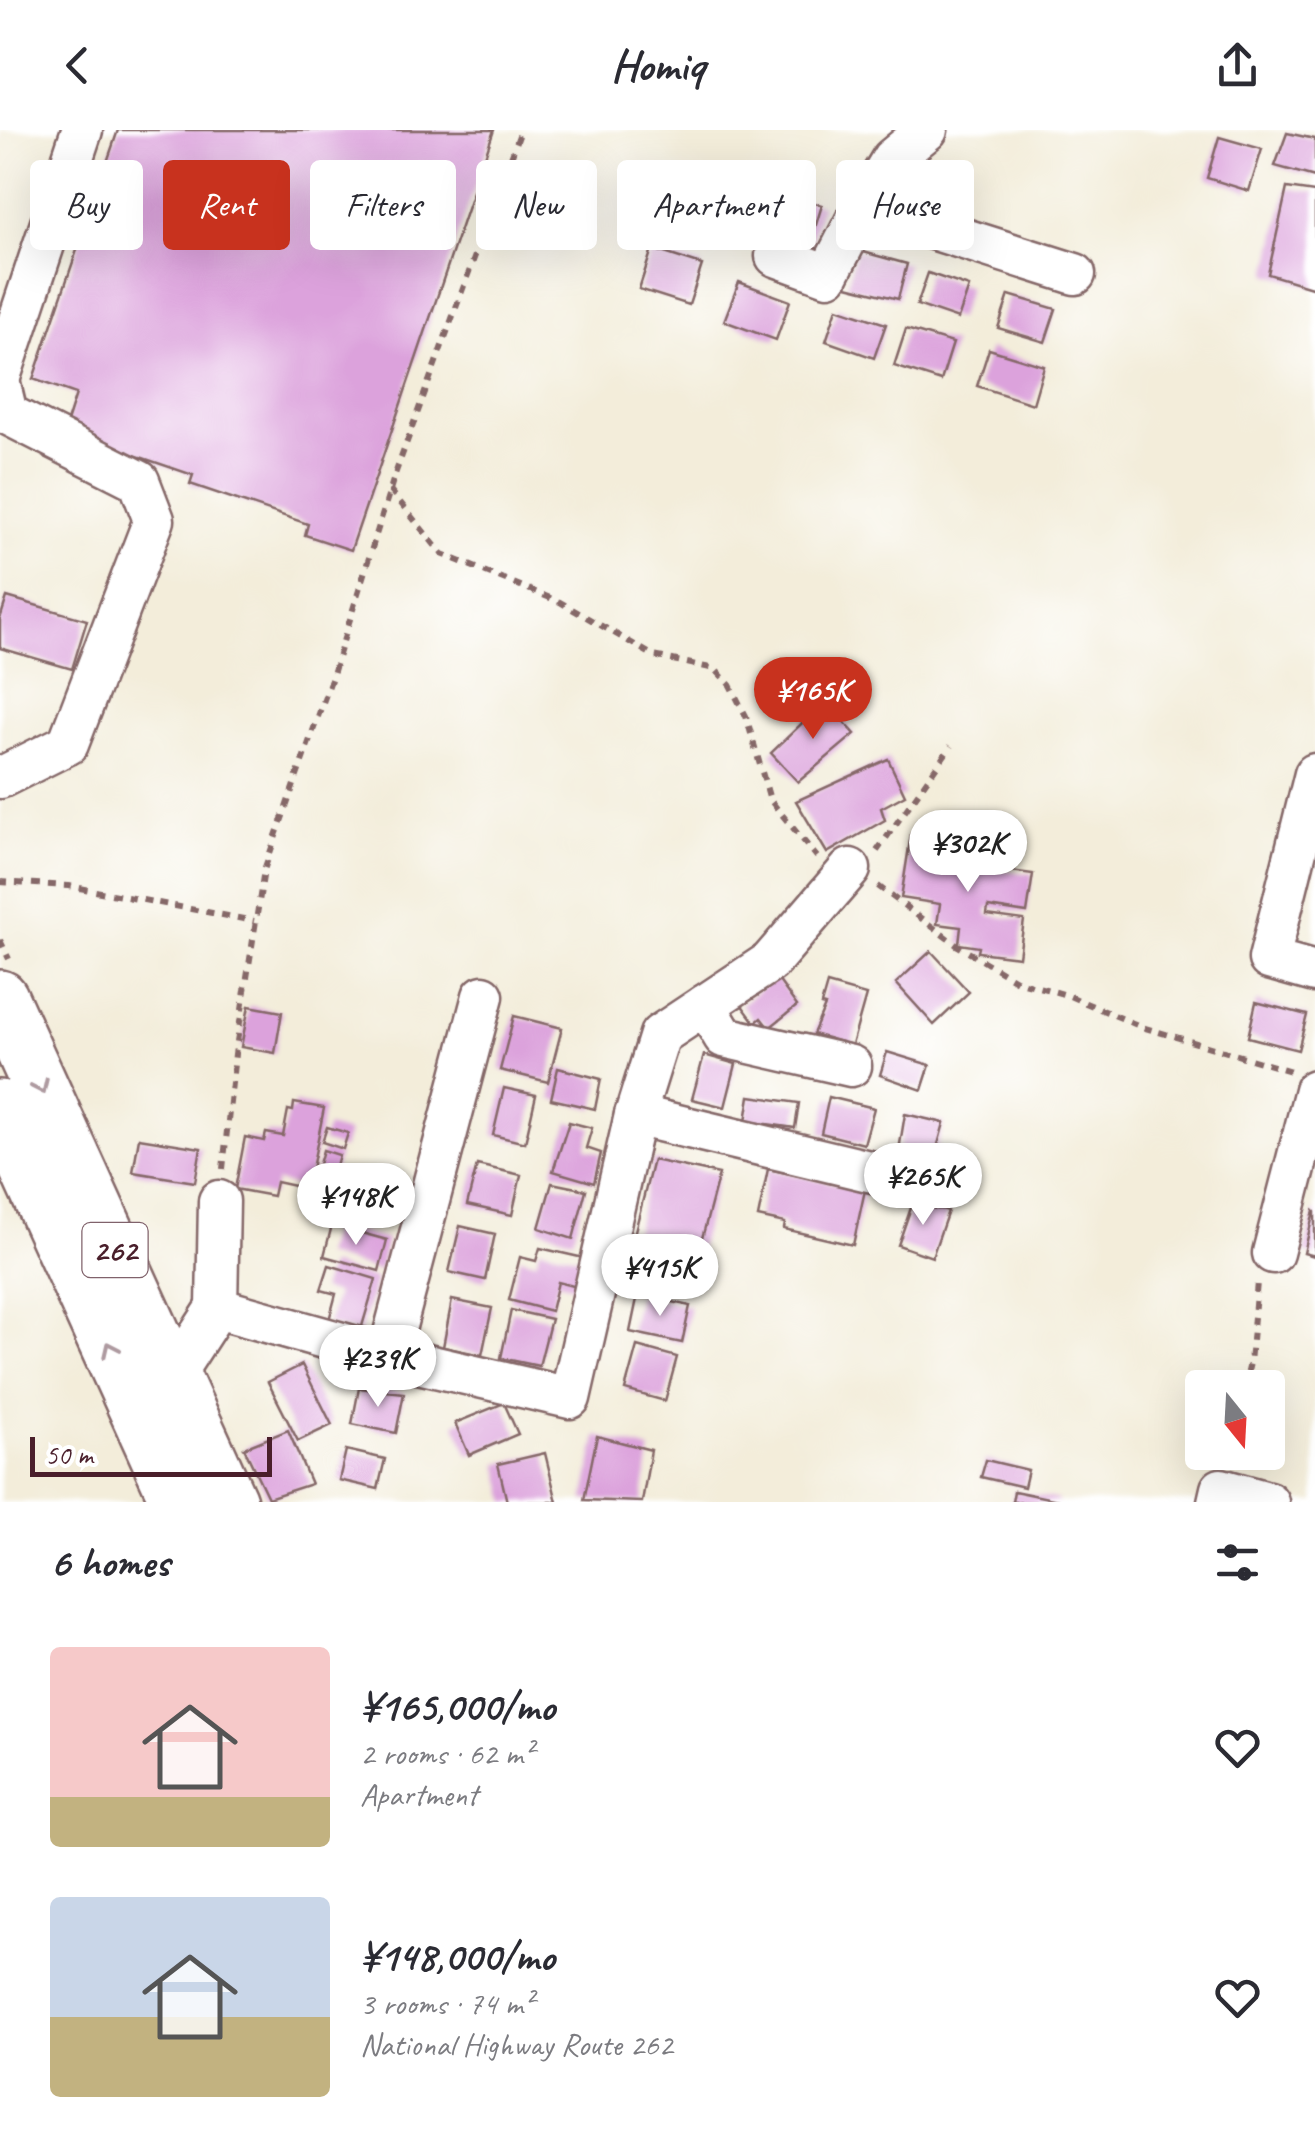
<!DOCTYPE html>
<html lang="en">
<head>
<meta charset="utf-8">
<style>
  :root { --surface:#fff; --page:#f7f7f7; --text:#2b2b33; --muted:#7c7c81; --accent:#c8321e }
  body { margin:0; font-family:Caveat,sans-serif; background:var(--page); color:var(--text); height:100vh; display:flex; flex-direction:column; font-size:38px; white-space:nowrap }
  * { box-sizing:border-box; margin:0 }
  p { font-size:32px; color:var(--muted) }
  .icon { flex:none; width:55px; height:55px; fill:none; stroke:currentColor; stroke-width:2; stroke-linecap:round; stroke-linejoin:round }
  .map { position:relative; height:1372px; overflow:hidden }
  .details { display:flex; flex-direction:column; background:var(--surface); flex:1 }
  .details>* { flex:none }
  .hud { position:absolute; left:30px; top:30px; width:1255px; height:90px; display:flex; gap:20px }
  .needle { width:65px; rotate:162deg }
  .tools { position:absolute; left:1185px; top:1240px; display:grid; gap:20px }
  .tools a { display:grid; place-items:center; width:100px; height:100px; border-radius:10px; background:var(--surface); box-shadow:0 10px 40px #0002; font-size:50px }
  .scale { position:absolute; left:30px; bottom:25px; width:242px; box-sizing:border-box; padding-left:10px; border:5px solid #4a1f2b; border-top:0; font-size:28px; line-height:35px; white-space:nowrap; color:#4a1f2b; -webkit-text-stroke:8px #fff; paint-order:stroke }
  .price { position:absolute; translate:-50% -85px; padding:0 22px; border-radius:35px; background:#fff; color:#222; font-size:32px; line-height:65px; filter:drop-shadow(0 2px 5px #0008) }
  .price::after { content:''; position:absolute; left:50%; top:60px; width:30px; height:22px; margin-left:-15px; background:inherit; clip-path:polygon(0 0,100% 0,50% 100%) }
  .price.active { background:var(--accent); color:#fff }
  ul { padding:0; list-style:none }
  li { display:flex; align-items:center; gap:30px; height:250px; padding:0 50px }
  li span { display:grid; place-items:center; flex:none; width:280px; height:200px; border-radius:10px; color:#555 }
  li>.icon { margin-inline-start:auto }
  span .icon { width:120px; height:120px; fill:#fffc; stroke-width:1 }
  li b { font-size:42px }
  h2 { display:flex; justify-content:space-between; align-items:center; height:120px; padding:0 50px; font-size:42px }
  .pill { padding:0 35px; border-radius:10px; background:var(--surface); box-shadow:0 10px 40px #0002; font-size:35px; line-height:90px }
  .pill.active { background:var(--accent); color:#fff }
  header { display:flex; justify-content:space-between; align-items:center; height:130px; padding:0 50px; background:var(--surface); font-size:45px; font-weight:700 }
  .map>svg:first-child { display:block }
  .building { fill:#dca2dc }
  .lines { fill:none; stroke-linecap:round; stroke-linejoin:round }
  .minor-casing { stroke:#856768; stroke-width:45 }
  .highway-casing { stroke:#856768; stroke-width:60 }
  .path { stroke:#856768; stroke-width:6; stroke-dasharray:8 8; stroke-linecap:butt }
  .minor { stroke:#fff; stroke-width:40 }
  .highway { stroke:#fff; stroke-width:55 }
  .oneway { stroke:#ae9aa0 }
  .labels { text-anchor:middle; stroke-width:10; stroke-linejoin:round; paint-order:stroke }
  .shield { fill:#fff; stroke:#80626b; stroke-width:2.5 }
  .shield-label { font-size:32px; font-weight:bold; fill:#4a1f2b }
</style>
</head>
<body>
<header><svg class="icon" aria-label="back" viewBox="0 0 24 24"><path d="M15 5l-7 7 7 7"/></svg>Homiq<svg class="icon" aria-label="share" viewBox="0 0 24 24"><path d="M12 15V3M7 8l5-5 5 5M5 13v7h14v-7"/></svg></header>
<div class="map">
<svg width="1315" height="1372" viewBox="0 0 1315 1372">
  <rect width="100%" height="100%" fill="#fff"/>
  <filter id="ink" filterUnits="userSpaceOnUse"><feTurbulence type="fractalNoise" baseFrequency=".01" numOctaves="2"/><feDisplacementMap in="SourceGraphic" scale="20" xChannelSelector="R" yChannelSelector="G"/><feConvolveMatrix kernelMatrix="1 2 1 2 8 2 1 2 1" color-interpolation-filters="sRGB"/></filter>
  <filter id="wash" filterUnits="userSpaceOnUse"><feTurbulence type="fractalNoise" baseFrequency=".0048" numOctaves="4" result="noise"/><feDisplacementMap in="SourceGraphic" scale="40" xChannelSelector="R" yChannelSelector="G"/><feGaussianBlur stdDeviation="2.25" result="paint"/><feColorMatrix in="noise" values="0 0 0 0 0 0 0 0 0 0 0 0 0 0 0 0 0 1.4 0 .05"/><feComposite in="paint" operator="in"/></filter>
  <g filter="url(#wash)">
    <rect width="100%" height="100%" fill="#f3edda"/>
    <g id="blocks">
      <!-- building -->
      <g class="building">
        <path d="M118,0H494L351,420L305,405L308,394L190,354L193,345L64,301L76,264L33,249Z"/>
        <path d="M1287,3L1315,9V47L1275,36Z"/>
        <path d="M1219,7L1262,19L1249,61L1207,48Z"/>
        <path d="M1287,58L1315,62V158L1268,144Z"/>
        <path d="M686,59L744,76L736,105L677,89Z"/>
        <path d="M769,60L822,75L808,121L756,106Z"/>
        <path d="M652,119L702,135L689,175L639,159Z"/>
        <path d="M856,120L907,134L898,169L847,156Z"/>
        <path d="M928,143L969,157L958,189L917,175Z"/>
        <path d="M739,152L790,171L776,210L724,191Z"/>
        <path d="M1009,165L1056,179L1045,212L998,198Z"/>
        <path d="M837,178L886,194L874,228L826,211Z"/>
        <path d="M906,199L953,213L941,251L894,236Z"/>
        <path d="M989,219L1044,236L1033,274L977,256Z"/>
        <path d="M7,467L87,490L72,539L0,518V489Z"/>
        <path d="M825,571L855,604L798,652L771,623Z"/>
        <path d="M888,629L905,665L881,678L885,690L827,723L796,671Z"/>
        <path d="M911,704L946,708L944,724L957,726L956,731L974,733V729L997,732L996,739L1033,744L1027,783L988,777L987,785L1024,790L1019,827L978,822L979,817L959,814L961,797L937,794L940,774L901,768Z"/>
        <path d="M931,821L969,862L934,895L896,853Z"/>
        <path d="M776,847L797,876L769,898L761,888L755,893L741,874Z"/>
        <path d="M827,854L866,865L852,915L813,904L825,876L821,875Z"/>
        <path d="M1256,872L1307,885L1298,920L1248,907Z"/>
        <path d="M249,876L282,882L275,923L241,917Z"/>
        <path d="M514,886L562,898L548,952L500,940Z"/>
        <path d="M887,922L930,935L922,960L880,945Z"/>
        <path d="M704,925L736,934L725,977L692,969Z"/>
        <path d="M558,938L601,949L595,979L551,969Z"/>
        <path d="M504,958L536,965L525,1013L493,1005Z"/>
        <path d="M750,966L799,973L795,998L746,991Z"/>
        <path d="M829,967L874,978L864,1014L821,1003Z"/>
        <path d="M294,973L324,978L308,1059L276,1052L273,1066L235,1059L245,1007L264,1011L266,1003L283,1006L288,980L293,981Z"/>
        <path d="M905,984L944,993L934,1029L899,1020Z"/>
        <path d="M569,992L592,998L586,1018L601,1023L594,1053L553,1041Z"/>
        <path d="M327,997L348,1003L343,1019L322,1012Z"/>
        <path d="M139,1008L201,1018L195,1052L133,1042Z"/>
        <path d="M323,1020L339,1025L327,1068L311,1063Z"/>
        <path d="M653,1030L719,1044L691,1150L640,1139L647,1112L633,1109Z"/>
        <path d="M477,1035L521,1045L512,1085L467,1075Z"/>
        <path d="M768,1039L865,1060L853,1115L784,1099L785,1093L758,1087Z"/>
        <path d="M552,1053L586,1060L573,1109L539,1098Z"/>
        <path d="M914,1069L948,1081L932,1127L898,1115Z"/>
        <path d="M1314,1081L1315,1082V1126L1304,1123Z"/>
        <path d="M332,1095L387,1110L379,1141L324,1126Z"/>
        <path d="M460,1096L495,1104L485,1150L449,1142Z"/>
        <path d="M540,1118L588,1129L581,1158L558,1152L551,1181L509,1170L520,1127L536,1131Z"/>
        <path d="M329,1135L376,1149L360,1203L328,1194L336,1164L321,1160Z"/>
        <path d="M638,1164L690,1176L682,1213L630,1202Z"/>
        <path d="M452,1170L492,1178L482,1225L443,1217Z"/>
        <path d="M511,1180L551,1189L539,1236L501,1228Z"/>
        <path d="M637,1216L677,1227L665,1271L625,1260Z"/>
        <path d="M302,1235L332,1295L298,1311L268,1252Z"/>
        <path d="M359,1258L404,1263L396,1303L352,1294Z"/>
        <path d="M504,1273L518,1304L469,1325L455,1293Z"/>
        <path d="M288,1300L311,1354L268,1368L244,1318Z"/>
        <path d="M597,1306L651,1320L642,1372L584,1370Z"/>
        <path d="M346,1320L385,1329L378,1359L339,1350Z"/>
        <path d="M545,1323L557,1372H507L498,1334Z"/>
        <path d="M986,1330L1028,1340L1024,1357L981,1347Z"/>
        <path d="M1014,1361L1058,1370V1372H1012Z"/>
      </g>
    </g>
  </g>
  <g filter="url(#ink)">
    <use href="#blocks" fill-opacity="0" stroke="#856768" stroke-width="2.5"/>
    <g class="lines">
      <defs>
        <g id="minor">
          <path d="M927,0L892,29L863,77L1075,144"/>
          <path d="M776,126L828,145L863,77"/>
          <path d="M0,247L82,0"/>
          <path d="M0,255L7,284L139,351L154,390L68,614L0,648"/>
          <path d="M1315,644L1269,829L1315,842"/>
          <path d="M705,875L724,907L851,936"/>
          <path d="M635,985L940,1058"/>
          <path d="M1273,1123L1315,960"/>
          <path d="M217,1178L219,1071"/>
          <path d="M388,1226L483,866"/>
          <path d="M154,1257L173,1246L217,1178L388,1226L570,1268L635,985L660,905L770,832L850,739"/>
          <path d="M1218,1372L1221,1359L1268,1372"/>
        </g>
        <g id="highway">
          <path d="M0,868L229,1372"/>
          <path d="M0,978L179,1372"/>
        </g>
      </defs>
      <!-- minor casing -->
      <use href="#minor" class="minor-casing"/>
      <!-- highway casing -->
      <use href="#highway" class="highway-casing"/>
      <!-- path -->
      <g class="path">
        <path d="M390,360L442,424L560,472L654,526L715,539L730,555L746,586L770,670L817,727"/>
        <path d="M877,721L951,616"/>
        <path d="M0,752L69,756L254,791"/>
        <path d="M878,756L958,816L1017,851L1067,865L1142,897L1291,941"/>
        <path d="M0,810L9,829"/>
        <path d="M223,1039L235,924L264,740L333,544L394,347L521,0"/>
        <path d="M1244,1258L1250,1233L1257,1152"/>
      </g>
      <!-- minor -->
      <use href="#minor" class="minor"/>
      <!-- highway -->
      <use href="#highway" class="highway"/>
    </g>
    <!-- one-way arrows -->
    <defs><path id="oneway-chevron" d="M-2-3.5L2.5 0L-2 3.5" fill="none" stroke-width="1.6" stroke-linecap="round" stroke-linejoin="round" transform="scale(2.5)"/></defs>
    <g class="oneway">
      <use href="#oneway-chevron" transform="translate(41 957) rotate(65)"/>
      <use href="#oneway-chevron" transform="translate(110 1219) rotate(-115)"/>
    </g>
  </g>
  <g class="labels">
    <!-- shield labels -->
    <rect class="shield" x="82.5" y="1093" width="65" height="54" rx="8"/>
    <g class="shield-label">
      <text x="115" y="1131">262</text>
    </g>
  </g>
</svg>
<div class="tools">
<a><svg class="needle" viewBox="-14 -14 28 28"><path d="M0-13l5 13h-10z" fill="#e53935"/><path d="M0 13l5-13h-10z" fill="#7c7c81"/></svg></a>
</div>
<div class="scale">50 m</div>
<b class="price active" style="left:813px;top:612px">¥165K</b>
<b class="price" style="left:968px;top:765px">¥302K</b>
<b class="price" style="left:923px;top:1098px">¥265K</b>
<b class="price" style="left:356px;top:1118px">¥148K</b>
<b class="price" style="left:660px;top:1189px">¥415K</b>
<b class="price" style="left:378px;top:1280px">¥239K</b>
<div class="hud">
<a class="pill">Buy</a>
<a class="pill active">Rent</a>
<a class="pill">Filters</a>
<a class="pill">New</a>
<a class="pill">Apartment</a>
<a class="pill">House</a>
</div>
</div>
<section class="details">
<h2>6 homes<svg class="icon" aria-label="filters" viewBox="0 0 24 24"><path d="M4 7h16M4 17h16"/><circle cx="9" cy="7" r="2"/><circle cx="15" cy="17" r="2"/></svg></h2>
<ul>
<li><span style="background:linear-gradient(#f6c9c9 75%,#c2b280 0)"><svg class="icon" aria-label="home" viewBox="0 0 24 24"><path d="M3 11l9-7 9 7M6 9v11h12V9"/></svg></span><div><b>¥165,000/mo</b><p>2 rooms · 62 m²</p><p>Apartment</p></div><svg class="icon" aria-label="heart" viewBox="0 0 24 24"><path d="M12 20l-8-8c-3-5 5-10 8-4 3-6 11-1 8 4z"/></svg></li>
<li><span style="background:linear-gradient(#c9d6e8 60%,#c2b280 0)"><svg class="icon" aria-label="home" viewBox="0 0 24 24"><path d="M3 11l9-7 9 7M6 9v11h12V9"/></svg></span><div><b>¥148,000/mo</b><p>3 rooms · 74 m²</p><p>National Highway Route 262</p></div><svg class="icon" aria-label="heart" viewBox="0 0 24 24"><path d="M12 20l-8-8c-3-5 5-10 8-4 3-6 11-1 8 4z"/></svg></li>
</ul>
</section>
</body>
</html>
